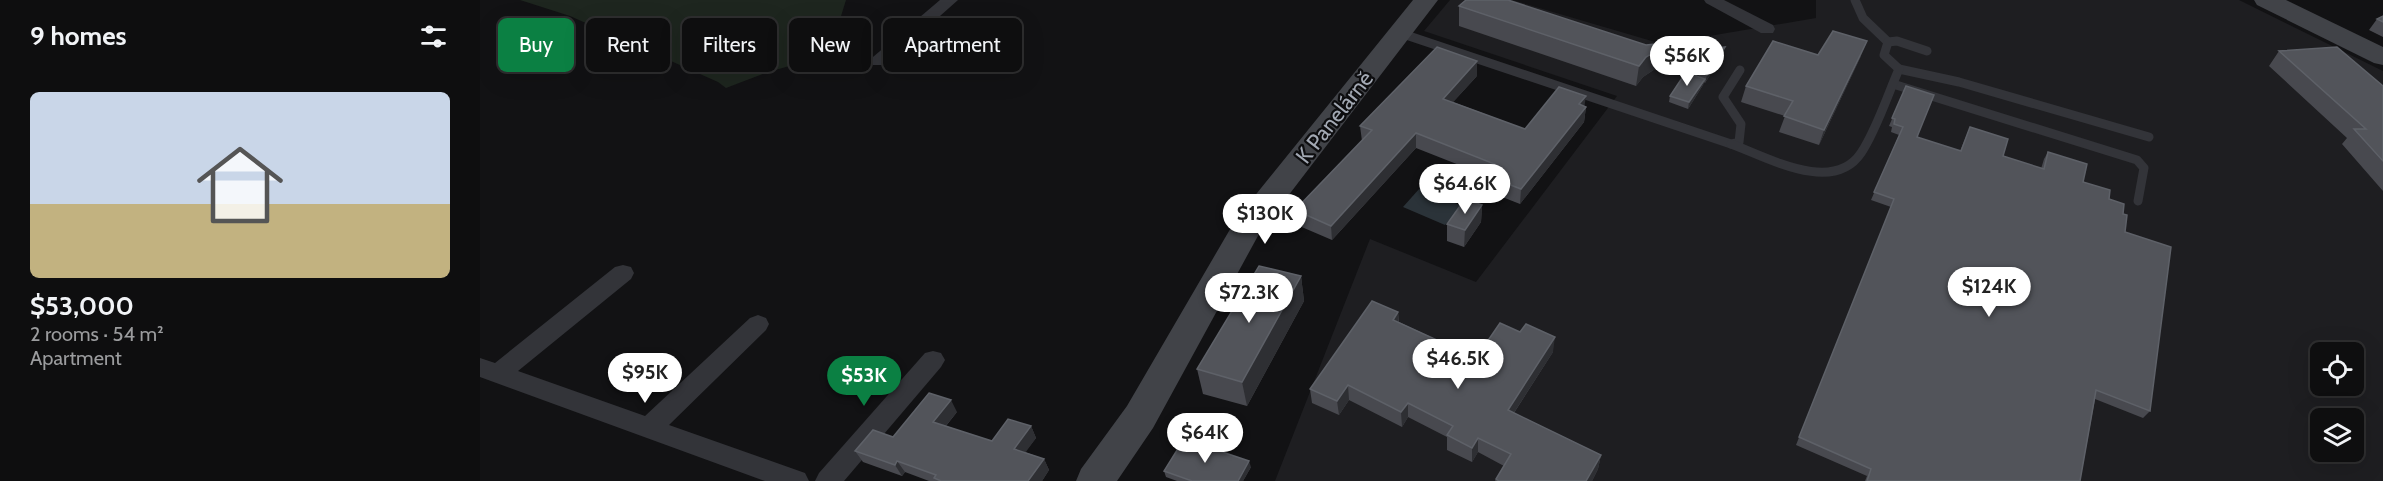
<!DOCTYPE html>
<html lang="en">
<head>
<meta charset="utf-8">
<style>
  :root { --surface:#0e0e0f; --page:#1c1c1d; --text:#f1f3f6; --muted:#9b9c9e; --line:#2e2e2f; --accent:#0b8043 }
  body { margin:0; font-family:Cabin,sans-serif; background:var(--page); color:var(--text); height:100vh; display:flex; flex-direction:column; font-size:22px; white-space:nowrap }
  * { box-sizing:border-box; margin:0 }
  p { font-size:20px; color:var(--muted) }
  .icon { flex:none; width:33px; height:33px; fill:none; stroke:currentColor; stroke-width:2; stroke-linecap:round; stroke-linejoin:round }
  .map { position:relative; flex:1; overflow:hidden }
  .panel { display:flex; flex-direction:column; background:var(--surface); width:480px }
  .panel>* { flex:none }
  .hud { position:absolute; left:18px; top:18px; width:570px; height:54px; display:flex; gap:12px }
  .tools { position:absolute; left:1830px; top:342px; display:grid; gap:12px }
  .tools a { display:grid; place-items:center; width:54px; height:54px; border-radius:9px; background:var(--surface); box-shadow:0 6px 24px #0002,0 0 0 2px var(--line); font-size:30px }
  .price { position:absolute; translate:-50% -51px; padding:0 14px; border-radius:21px; background:#fff; color:#222; font-size:20px; line-height:39px; filter:drop-shadow(0 2px 3px #0008) }
  .price::after { content:''; position:absolute; left:50%; top:36px; width:18px; height:14px; margin-left:-9px; background:inherit; clip-path:polygon(0 0,100% 0,50% 100%) }
  .price.on { background:var(--accent); color:#fff }
  ul { padding:0; list-style:none }
  li { display:grid; align-content:center; gap:12px; height:318px; padding:0 30px }
  li span { display:grid; place-items:center; height:186px; border-radius:9px; color:#555 }
  li>.icon { margin-inline-start:auto }
  span .icon { width:108px; height:108px; fill:#fffc; stroke-width:1 }
  li b { font-size:26px }
  h2 { display:flex; justify-content:space-between; align-items:center; height:72px; padding:0 30px; font-size:26px }
  .chip { padding:0 21px; border-radius:9px; background:var(--surface); box-shadow:0 6px 24px #0002,0 0 0 2px var(--line); font-size:21px; line-height:54px }
  .chip.on { background:var(--accent); color:#fff }
  main { display:flex; flex:1; min-height:0 }
  .map>svg:first-child { display:block }
  .built { fill:#1e1e21; fill-rule:evenodd }
  .green { fill:#1e261f }
  .water { fill:#2b3339 }
  .lines { fill:none; stroke-linecap:round; stroke-linejoin:round }
  .lane { stroke:#333439; stroke-width:9 }
  .street { fill:#333439; fill-rule:evenodd }
  .secondary { fill:#414348; fill-rule:evenodd }
  .wall { fill:#48494f }
  .shaded-wall { fill:#2e2f33 }
  .building { fill:#52545a; stroke:#5e6168; stroke-width:1.5 }
  .labels { text-anchor:middle; stroke-width:4.5; stroke-linejoin:round; paint-order:stroke }
  .street-label { font-size:22px; fill:#a3a9b4; stroke:#0d0d0f }
</style>
</head>
<body>
<main>
<section class="panel">
<h2>9 homes<svg class="icon" aria-label="filters" viewBox="0 0 24 24"><path d="M4 7h16M4 17h16"/><circle cx="9" cy="7" r="2"/><circle cx="15" cy="17" r="2"/></svg></h2>
<ul>
<li><span style="background:linear-gradient(#c9d6e8 60%,#c2b280 0)"><svg class="icon" aria-label="home" viewBox="0 0 24 24"><path d="M3 11l9-7 9 7M6 9v11h12V9"/></svg></span><div><b>$53,000</b><p>2 rooms · 54 m²</p><p>Apartment</p></div></li>
</ul>
</section>
<div class="map">
<svg width="1903" height="481" viewBox="0 0 1903 481">
  <rect width="100%" height="100%" fill="#121214"/>
  <!-- built -->
  <path class="built" d="M970,0H1032L1182,44L1336,18V0H1759L1903,71V481H795L890,239L996,282L1137,96L944,31ZM1840,352H1874V386H1840ZM1840,418H1874V452H1840Z"/>
  <!-- green -->
  <path class="green" d="M40,0H366L353,42L345,56L288,72L246,88L238,82L90,16Z"/>
  <!-- water -->
  <path class="water" d="M940,188L982,206L965,225L923,207Z"/>
  <g class="lines">
    <!-- lane -->
    <g class="lane">
      <path d="M1375,0L1383,18L1408,42"/>
      <path d="M920,33L1251,144L1259,142L1261,124L1243,97L1260,70"/>
      <path d="M1419,69L1479,82L1669,137"/>
      <path d="M1413,84L1657,160L1664,168L1658,201"/>
      <path d="M1251,144C1287,157 1353,195 1381,153C1396,131 1408,94 1419,69L1404,55L1408,42L1417,41L1447,51"/>
    </g>
    <!-- street -->
    <g class="street">
      <path d="M460,0H478L405,65H393L390,61L393,57Z"/>
      <path d="M1224,0H1244L1293,25L1295,29L1293,33H1281L1226,3Z"/>
      <path d="M143,265L151,267L154,273L151,279L38,371L165,416L270,318L278,315L286,318L289,324L286,330L189,425L325,473L329,481H285L0,377V358L15,363L135,267Z"/>
      <path d="M453,351L461,353L465,360L461,367L364,481H335L339,473L445,353Z"/>
    </g>
    <!-- secondary -->
    <g class="secondary">
      <path d="M933,0H958L779,234L673,428L637,481H596L601,469L647,406L756,219Z"/>
      <path d="M1774,0H1806L1903,47V65L1894,63L1777,5Z"/>
    </g>
  </g>
  <!-- wall -->
  <g class="wall">
    <path d="M979,6L1179,49L1175,69L1163,77L1156,86L979,26Z"/>
    <path d="M1903,16V37L1889,30L1897,19Z"/>
    <path d="M1799,51L1903,86V191L1862,144L1867,138L1789,66Z"/>
    <path d="M1205,52L1243,55L1225,83L1224,82L1223,85L1208,109L1189,102L1190,96L1220,77L1203,60Z"/>
    <path d="M1338,55L1381,56L1339,145L1299,132L1305,116L1261,102L1266,86Z"/>
    <path d="M997,76L973,102L1045,129L1104,106L1106,107L1104,122L1040,204L1007,191V176L936,148L852,240L817,225L815,210L882,141L880,126Z"/>
    <path d="M1426,86L1437,137L1480,151L1490,127L1523,156L1561,169L1564,159L1568,152L1603,182L1629,199L1643,214L1670,411L1663,418L1615,399L1600,481H1385L1387,476L1316,445L1411,207L1391,200L1419,135L1411,132L1412,127L1409,126Z"/>
    <path d="M1002,205L1001,222L984,247L967,241V224Z"/>
    <path d="M821,276L824,301L767,406L723,394L717,369Z"/>
    <path d="M918,312L919,322L996,358L1073,352L1034,413L1121,455L1118,469L1112,481H1015L1016,479L1024,466L998,452L992,462L967,450V437L928,417L922,427L869,400L859,415L832,403L830,389Z"/>
    <path d="M477,412L466,426L512,441L551,426L556,438L545,452L564,459L569,470L562,481H449L425,472L422,476L383,462L375,451Z"/>
    <path d="M771,467L763,481H697L686,477L684,471Z"/>
  </g>
  <!-- shaded-wall -->
  <g class="shaded-wall">
    <path d="M1387,41L1381,56L1339,145L1344,130Z"/>
    <path d="M1176,44L1174,52L1179,49L1175,69L1163,77L1156,86L1159,66Z"/>
    <path d="M1245,47L1243,55L1225,83L1227,75Z"/>
    <path d="M997,61V76L963,113V99Z"/>
    <path d="M1225,79L1223,85L1208,109L1209,102Z"/>
    <path d="M1106,96L1104,109L1106,107L1104,122L1040,204L1041,189L1099,104Z"/>
    <path d="M936,133V148L852,240L851,226Z"/>
    <path d="M1002,205L1001,222L984,247L985,230Z"/>
    <path d="M821,276L824,301L767,406L762,382Z"/>
    <path d="M918,312L919,327L913,320Z"/>
    <path d="M1075,337L1073,352L1026,425L1028,410Z"/>
    <path d="M868,385L869,400L859,415L857,401Z"/>
    <path d="M471,400L477,412L460,433L453,422Z"/>
    <path d="M928,403V417L922,427L921,412Z"/>
    <path d="M551,426L556,438L540,460L534,449Z"/>
    <path d="M998,438V452L992,462V448Z"/>
    <path d="M1121,455L1118,469L1112,481H1106Z"/>
    <path d="M564,459L569,470L562,481H548Z"/>
    <path d="M417,461L425,472L422,476L415,465Z"/>
    <path d="M769,461L771,467L763,481H758Z"/>
  </g>
  <!-- building -->
  <g class="building">
    <path d="M986,0H1028L1166,45L1176,44L1173,47L1179,49L1166,57L1159,66L979,6Z"/>
    <path d="M1903,16V22L1897,19Z"/>
    <path d="M1353,31L1387,41L1344,130L1304,116L1313,101L1266,86L1293,41L1338,55Z"/>
    <path d="M957,47L997,61L963,99L1045,129L1079,87L1106,96L1099,104L1106,107L1041,189L1007,176L1017,165L936,133L851,226L815,210L892,130L880,126Z"/>
    <path d="M1245,47L1227,75L1205,52Z"/>
    <path d="M1857,47L1903,86V161L1874,129H1886L1799,51Z"/>
    <path d="M1206,72L1225,79L1209,102L1190,96Z"/>
    <path d="M1426,86L1454,95L1437,137L1481,151L1490,127L1528,139L1523,156L1564,169L1568,152L1607,164L1603,182L1630,190L1629,199L1644,204L1643,214L1647,215L1645,232L1691,247L1670,411L1616,390L1600,481H1387L1391,469L1319,437L1414,199L1394,192L1423,127L1414,124L1415,119L1412,118Z"/>
    <path d="M985,199L1002,205L985,230L967,224Z"/>
    <path d="M779,266L821,276L762,382L717,369Z"/>
    <path d="M892,301L918,312L913,320L996,358L1020,323L1040,332L1046,324L1075,337L1028,410L1121,455L1106,481H1019L1016,479L1031,454L998,438L992,448L967,435L973,426L928,403L921,412L868,385L857,401L830,389Z"/>
    <path d="M449,393L471,400L453,422L512,441L528,419L551,426L534,449L564,459L548,481H461L454,478L456,475L417,461L415,465L375,451L393,430L413,437Z"/>
    <path d="M704,439L769,461L758,481H712L684,471Z"/>
  </g>
  <g class="labels">
    <!-- street labels -->
    <g class="street-label">
      <text transform="translate(854 117) rotate(-52)" y="8">K Panelárně</text>
    </g>
  </g>
</svg>
<div class="tools">
<a><svg class="icon" aria-label="locate" viewBox="0 0 24 24"><circle cx="12" cy="12" r="6"/><path d="M12 2v4M12 18v4M2 12h4M18 12h4"/></svg></a>
<a><svg class="icon" aria-label="layers" viewBox="0 0 24 24"><path d="M12 4l9 5-9 5-9-5zM3 14l9 5 9-5"/></svg></a>
</div>
<b class="price" style="left:1207px;top:87px">$56K</b>
<b class="price" style="left:985px;top:215px">$64.6K</b>
<b class="price" style="left:785px;top:245px">$130K</b>
<b class="price" style="left:1509px;top:318px">$124K</b>
<b class="price" style="left:769px;top:324px">$72.3K</b>
<b class="price" style="left:978px;top:390px">$46.5K</b>
<b class="price" style="left:165px;top:404px">$95K</b>
<b class="price on" style="left:384px;top:407px">$53K</b>
<b class="price" style="left:725px;top:464px">$64K</b>
<div class="hud">
<a class="chip on">Buy</a>
<a class="chip">Rent</a>
<a class="chip">Filters</a>
<a class="chip">New</a>
<a class="chip">Apartment</a>
</div>
</div>
</main>
</body>
</html>
